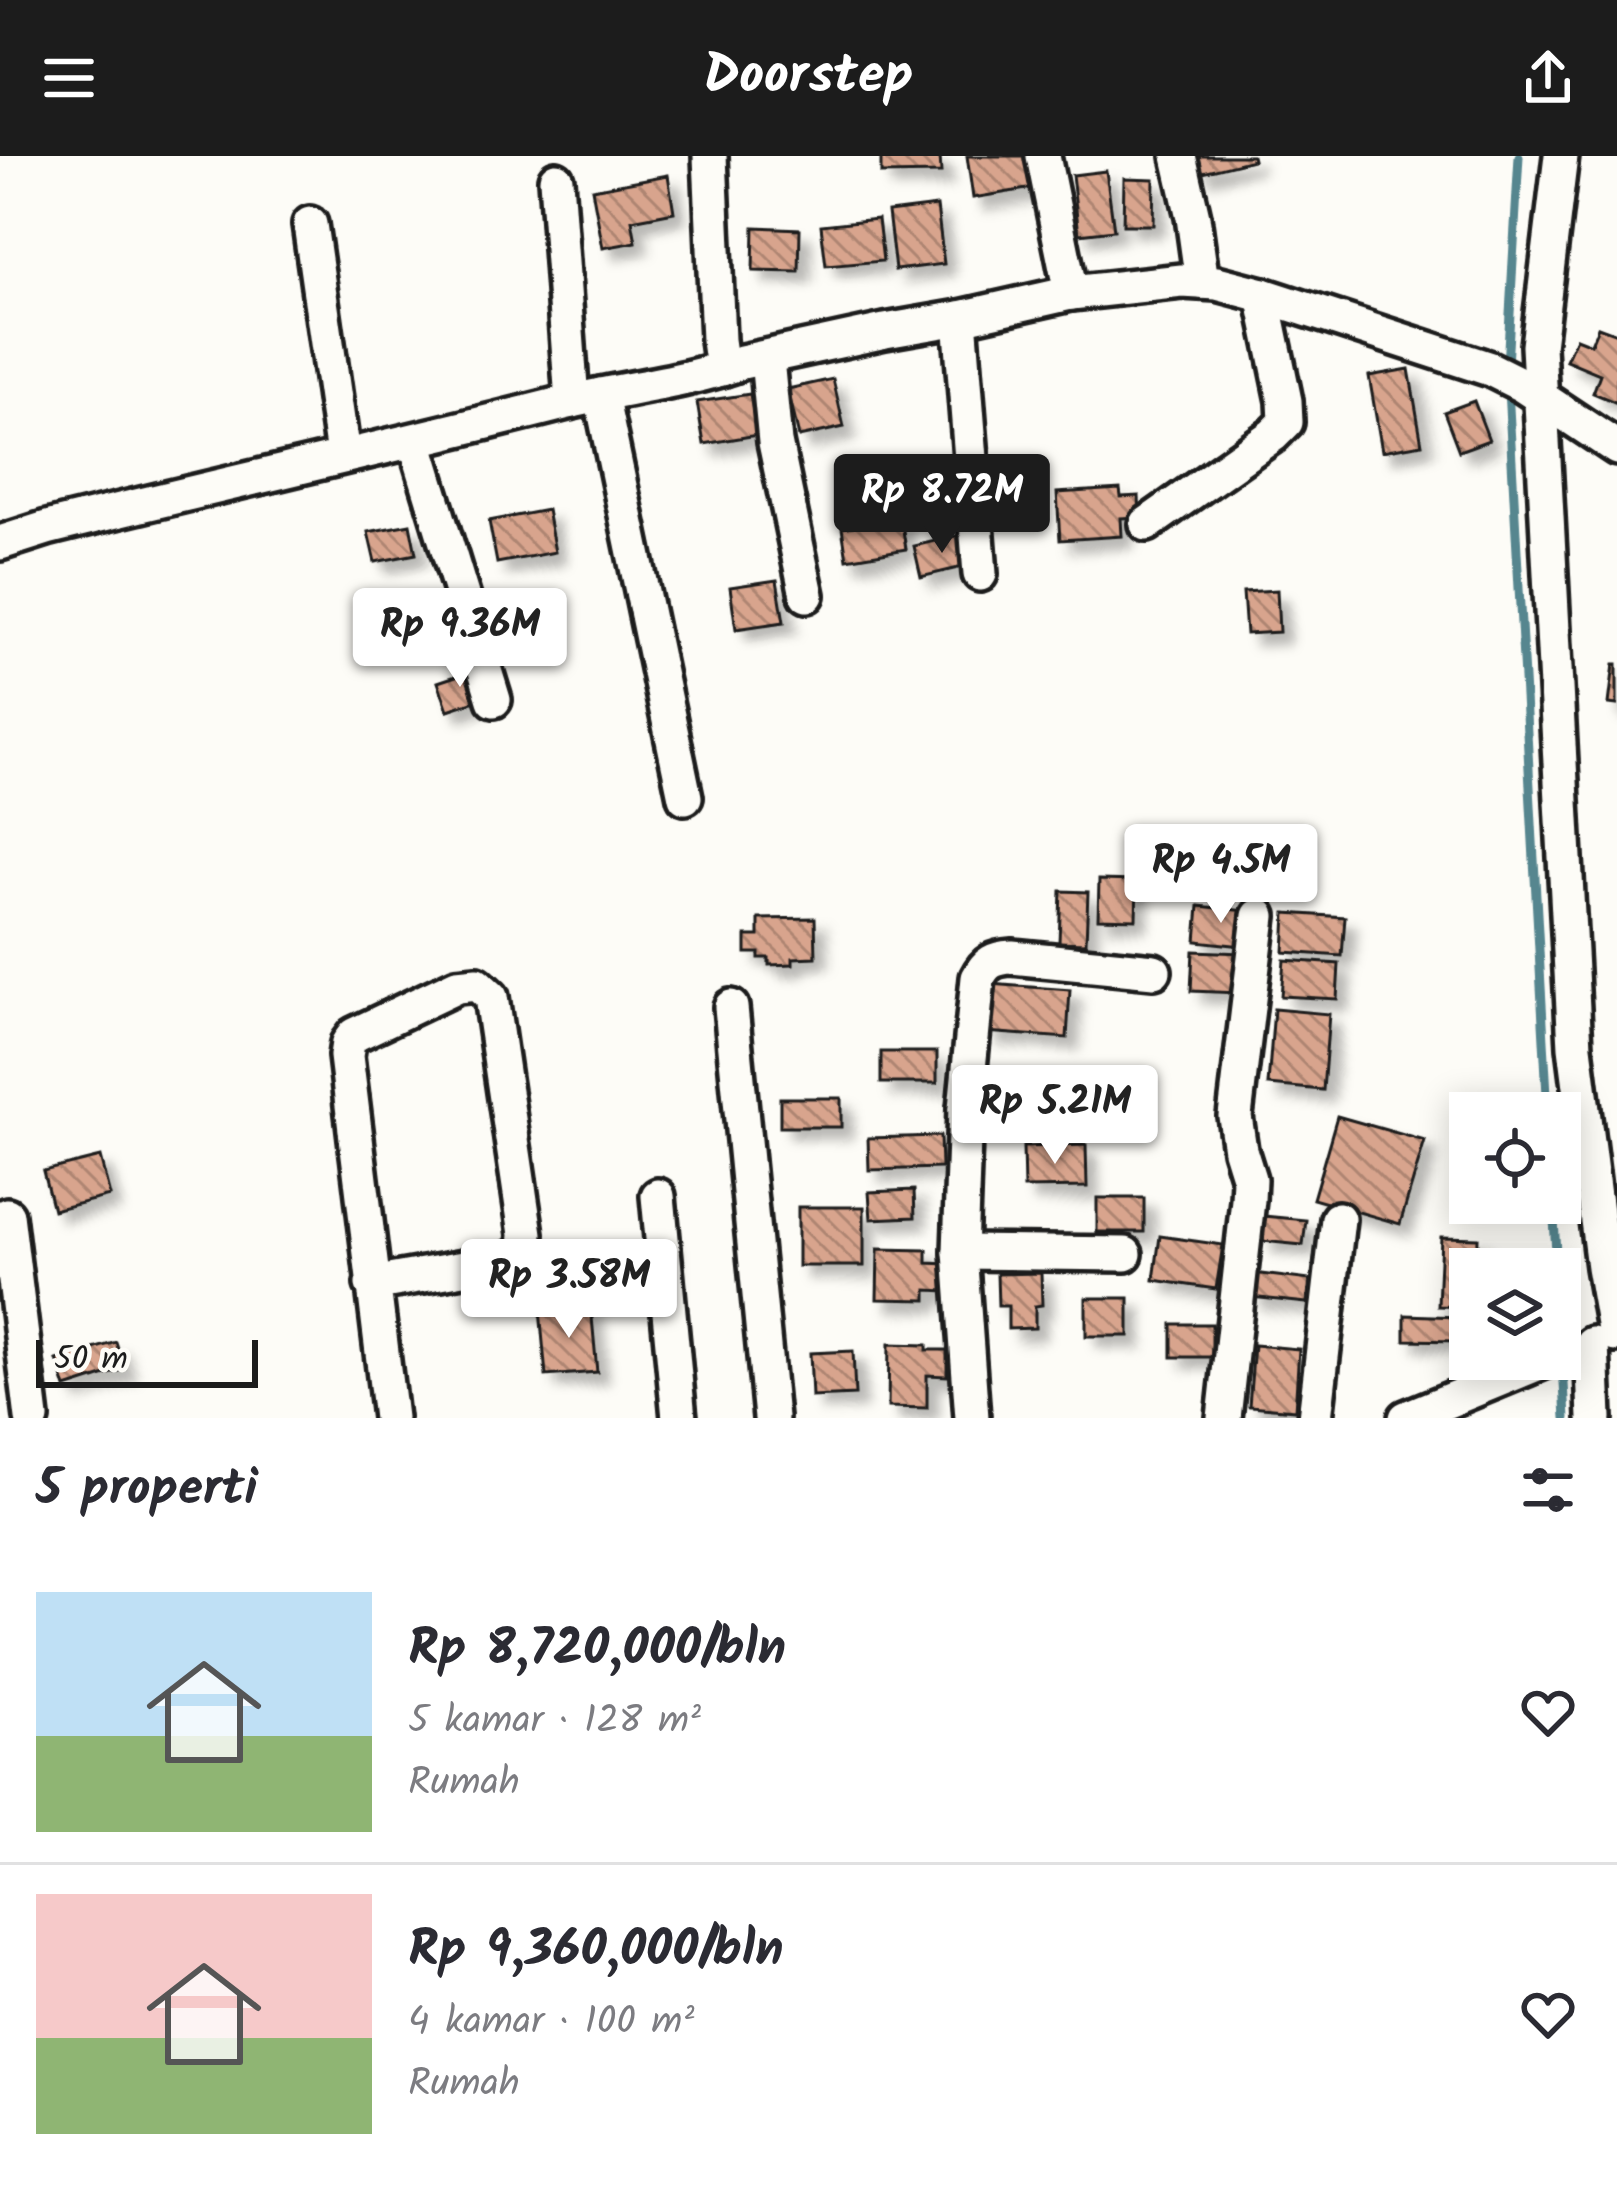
<!DOCTYPE html>
<html lang="id">
<head>
<meta charset="utf-8">
<style>
  :root { --surface:#fff; --page:#f2f2f3; --text:#2b2b33; --muted:#7c7c81; --line:#e1e1e2; --accent:#1c1c1c }
  body { margin:0; font-family:Kalam,sans-serif; background:var(--page); color:var(--text); height:100vh; display:flex; flex-direction:column; font-size:45px; white-space:nowrap }
  * { box-sizing:border-box; margin:0 }
  p { font-size:39px; color:var(--muted) }
  .icon { flex:none; width:66px; height:66px; fill:none; stroke:currentColor; stroke-width:2; stroke-linecap:round; stroke-linejoin:round }
  .map { position:relative; height:1262px; overflow:hidden }
  .details { display:flex; flex-direction:column; background:var(--surface); flex:1 }
  .details>* { flex:none }
  .tools { position:absolute; left:1449px; top:936px; display:grid; gap:24px }
  .tools a { display:grid; place-items:center; width:132px; height:132px; border-radius:0px; background:var(--surface); box-shadow:0 6px 30px #0003; font-size:60px }
  .scale { position:absolute; left:36px; bottom:30px; width:222px; box-sizing:border-box; padding-left:12px; border:6px solid #1c1c1c; border-top:0; font-size:33px; line-height:42px; white-space:nowrap; color:#1c1c1c; -webkit-text-stroke:9px #fdfcf7; paint-order:stroke }
  .price { position:absolute; translate:-50% -102px; padding:0 27px; border-radius:12px; background:#fff; color:#222; font-size:39px; line-height:78px; filter:drop-shadow(0 3px 6px #0008) }
  .price::after { content:''; position:absolute; left:50%; top:72px; width:36px; height:27px; margin-left:-18px; background:inherit; clip-path:polygon(0 0,100% 0,50% 100%) }
  .price.active { background:var(--accent); color:#fff }
  ul { padding:0; list-style:none }
  li { display:flex; align-items:center; gap:36px; height:300px; padding:0 36px }
  li+li { border-top:3px solid var(--line) }
  li span { display:grid; place-items:center; flex:none; width:336px; height:240px; border-radius:0px; color:#555 }
  li>.icon { margin-inline-start:auto }
  span .icon { width:144px; height:144px; fill:#fffc; stroke-width:1 }
  li b { font-size:51px }
  h2 { display:flex; justify-content:space-between; align-items:center; height:144px; padding:0 36px; font-size:51px }
  header { display:flex; justify-content:space-between; align-items:center; height:156px; padding:0 36px; background:var(--accent); color:#fff; font-size:54px; font-weight:700 }
  .map>svg:first-child { display:block }
  .lines { fill:none; stroke-linecap:round; stroke-linejoin:round }
  .stream { stroke:#57868f; stroke-width:9 }
  .building { fill:url(#building-back-hatch); stroke:#1c1c1c; stroke-width:3; filter:url(#shadow) }
  .minor-casing { stroke:#1c1c1c; stroke-width:42 }
  .minor { stroke:#fdfcf7; stroke-width:33 }
</style>
</head>
<body>
<header><svg class="icon" aria-label="menu" viewBox="0 0 24 24"><path d="M4 6h16M4 12h16M4 18h16"/></svg>Doorstep<svg class="icon" aria-label="share" viewBox="0 0 24 24"><path d="M12 15V3M7 8l5-5 5 5M5 13v7h14v-7"/></svg></header>
<div class="map">
<svg width="1617" height="1262" viewBox="0 0 1617 1262">
  <defs>
    <pattern id="building-back-hatch" width="6" height="6" patternUnits="userSpaceOnUse" patternTransform="scale(3)"><rect width="6" height="6" fill="#d8a48d"/><path d="M-1 5l2 2M0 0l6 6M5-1l2 2" fill="none" stroke="#ae8572"/></pattern>
    <filter id="shadow"><feDropShadow dx="11" dy="11" stdDeviation="6" flood-color="#0004"/></filter>
  </defs>
  <rect width="100%" height="100%" fill="#fdfcf7"/>
  <filter id="ink" filterUnits="userSpaceOnUse"><feTurbulence type="fractalNoise" baseFrequency=".00833" numOctaves="2"/><feDisplacementMap in="SourceGraphic" scale="24" xChannelSelector="R" yChannelSelector="G"/><feConvolveMatrix kernelMatrix="1 2 1 2 8 2 1 2 1" color-interpolation-filters="sRGB"/></filter>
  <g filter="url(#ink)">
    <g class="lines">
      <!-- stream -->
      <g class="stream">
        <path d="M1507,210L1519,0"/>
        <path d="M1508,233L1548,957"/>
        <path d="M1553,1047L1557,1113"/>
        <path d="M1560,1159L1566,1262"/>
      </g>
    </g>
    <!-- building -->
    <g class="building">
      <path d="M881,0H940L941,17L881,18Z"/>
      <path d="M967,0H1034L1039,31L973,42Z"/>
      <path d="M1195,0H1252L1253,4L1199,17Z"/>
      <path d="M1106,15L1114,74L1079,78L1072,19Z"/>
      <path d="M668,19L674,56L632,64L636,86L603,92L592,33Z"/>
      <path d="M1124,22L1154,23L1153,69H1123Z"/>
      <path d="M937,50L944,108L895,114L888,56Z"/>
      <path d="M878,63L883,105L826,110L821,69Z"/>
      <path d="M754,71L800,73L799,116L753,115Z"/>
      <path d="M1598,171L1617,178V247L1593,237L1600,218L1566,204L1576,182L1591,188Z"/>
      <path d="M1409,213L1422,288L1382,295L1369,220Z"/>
      <path d="M833,223L844,271L799,281L788,233Z"/>
      <path d="M750,238L757,279L704,288L697,246Z"/>
      <path d="M1474,245L1489,284L1459,295L1444,256Z"/>
      <path d="M1120,333L1121,341L1139,340L1140,361L1121,362L1122,380L1060,384L1057,337Z"/>
      <path d="M547,354L555,396L497,407L489,365Z"/>
      <path d="M901,362L906,393L847,403L842,372Z"/>
      <path d="M410,368L416,398L375,406L368,376Z"/>
      <path d="M964,378L971,409L921,421L914,390Z"/>
      <path d="M777,424L784,466L736,473L730,431Z"/>
      <path d="M1277,434L1279,476L1246,478L1243,436Z"/>
      <path d="M1614,508H1617V549L1609,548Z"/>
      <path d="M471,515L481,543L448,554L438,526Z"/>
      <path d="M1099,724L1137,725L1136,763L1098,762Z"/>
      <path d="M1061,735L1088,736L1086,787L1059,786Z"/>
      <path d="M1199,750L1247,755L1243,790L1196,785Z"/>
      <path d="M1286,757L1345,761L1342,800L1284,796Z"/>
      <path d="M815,762L816,801L793,802V808L769,809V802H759V797H746V780H759V763Z"/>
      <path d="M1193,795L1242,797L1240,837L1191,835Z"/>
      <path d="M1284,804L1339,808L1337,843L1281,840Z"/>
      <path d="M990,828L1070,834L1067,882L986,876Z"/>
      <path d="M1274,853L1329,858L1323,934L1268,929Z"/>
      <rect x="881" y="896" width="56" height="31"/>
      <rect x="780" y="942" width="61" height="29"/>
      <path d="M1337,960L1425,985L1400,1068L1313,1043Z"/>
      <path d="M940,980L941,1012L869,1014L868,982Z"/>
      <path d="M1086,989L1087,1031L1024,1032L1023,991Z"/>
      <path d="M100,1001L110,1040L53,1054L43,1015Z"/>
      <path d="M914,1034L915,1061L871,1063L869,1036Z"/>
      <rect x="1097" y="1042" width="47" height="34"/>
      <rect x="798" y="1051" width="66" height="59"/>
      <path d="M1264,1060L1306,1064L1303,1089L1261,1085Z"/>
      <path d="M1160,1080L1223,1089L1216,1133L1154,1124Z"/>
      <path d="M1441,1081L1478,1082L1477,1113H1470V1151L1438,1150Z"/>
      <path d="M878,1093L927,1094V1107L948,1108L947,1135L927,1134V1144L877,1143Z"/>
      <path d="M1041,1117L1042,1149L1035,1150V1172L1008,1173V1150H998L997,1118Z"/>
      <path d="M1253,1117L1310,1124L1307,1147L1250,1141Z"/>
      <rect x="1086" y="1142" width="43" height="38"/>
      <path d="M591,1150L597,1216L546,1220L540,1154Z"/>
      <path d="M1405,1159L1459,1161V1185L1405,1184Z"/>
      <rect x="1172" y="1168" width="40" height="33"/>
      <path d="M116,1186L125,1213L66,1232L57,1204Z"/>
      <path d="M889,1188L927,1189V1194H947V1220L927,1219V1252L888,1251Z"/>
      <path d="M1254,1189L1299,1193L1295,1254L1249,1250Z"/>
      <path d="M853,1195L855,1239L812,1241L810,1197Z"/>
    </g>
    <g class="lines">
      <defs>
        <g id="minor">
          <path d="M710,0L718,184L722,213"/>
          <path d="M1043,0L1071,137"/>
          <path d="M1179,0L1193,61L1202,126"/>
          <path d="M1561,0L1538,190L1575,891L1603,1111L1615,1179"/>
          <path d="M556,23L572,245"/>
          <path d="M310,68L343,299"/>
          <path d="M960,162L980,418"/>
          <path d="M767,203L775,286L807,439"/>
          <path d="M601,239L685,641"/>
          <path d="M415,285L494,544"/>
          <path d="M1147,368L1273,279L1286,266L1285,245L1263,139"/>
          <path d="M0,387L47,372C219,329 392,291 564,247C621,233 688,226 742,206L885,175L960,162L1071,137L1182,125L1217,127L1263,139L1490,213L1522,229L1617,292"/>
          <path d="M731,851L771,1262"/>
          <path d="M965,953L1086,957"/>
          <path d="M658,1040L679,1262"/>
          <path d="M7,1059L32,1262"/>
          <path d="M960,1096L1125,1098"/>
          <path d="M372,1128L509,1104C521,1098 526,1092 526,1078L491,841L477,828L457,830L354,879L348,887L346,900L390,1262"/>
          <path d="M1592,1188L1595,1262"/>
          <path d="M972,1262L960,1096L965,953L978,822C986,806 994,802 1012,801L1154,815"/>
          <path d="M1224,1262L1248,1044L1249,1023L1240,994L1235,960L1259,760"/>
          <path d="M1315,1262L1338,1063"/>
          <path d="M1406,1262L1549,1203"/>
        </g>
      </defs>
      <!-- minor casing -->
      <use href="#minor" class="minor-casing"/>
      <!-- minor -->
      <use href="#minor" class="minor"/>
    </g>
  </g>
</svg>
<div class="tools">
<a><svg class="icon" aria-label="locate" viewBox="0 0 24 24"><circle cx="12" cy="12" r="6"/><path d="M12 2v4M12 18v4M2 12h4M18 12h4"/></svg></a>
<a><svg class="icon" aria-label="layers" viewBox="0 0 24 24"><path d="M12 4l9 5-9 5-9-5zM3 14l9 5 9-5"/></svg></a>
</div>
<div class="scale">50 m</div>
<b class="price active" style="left:942px;top:400px">Rp 8.72M</b>
<b class="price" style="left:460px;top:534px">Rp 9.36M</b>
<b class="price" style="left:1221px;top:770px">Rp 4.5M</b>
<b class="price" style="left:1055px;top:1011px">Rp 5.21M</b>
<b class="price" style="left:569px;top:1185px">Rp 3.58M</b>
</div>
<section class="details">
<h2>5 properti<svg class="icon" aria-label="filters" viewBox="0 0 24 24"><path d="M4 7h16M4 17h16"/><circle cx="9" cy="7" r="2"/><circle cx="15" cy="17" r="2"/></svg></h2>
<ul>
<li><span style="background:linear-gradient(#bfe0f5 60%,#8fb573 0)"><svg class="icon" aria-label="home" viewBox="0 0 24 24"><path d="M3 11l9-7 9 7M6 9v11h12V9"/></svg></span><div><b>Rp 8,720,000/bln</b><p>5 kamar · 128 m²</p><p>Rumah</p></div><svg class="icon" aria-label="heart" viewBox="0 0 24 24"><path d="M12 20l-8-8c-3-5 5-10 8-4 3-6 11-1 8 4z"/></svg></li>
<li><span style="background:linear-gradient(#f6c9c9 60%,#8fb573 0)"><svg class="icon" aria-label="home" viewBox="0 0 24 24"><path d="M3 11l9-7 9 7M6 9v11h12V9"/></svg></span><div><b>Rp 9,360,000/bln</b><p>4 kamar · 100 m²</p><p>Rumah</p></div><svg class="icon" aria-label="heart" viewBox="0 0 24 24"><path d="M12 20l-8-8c-3-5 5-10 8-4 3-6 11-1 8 4z"/></svg></li>
</ul>
</section>
</body>
</html>
